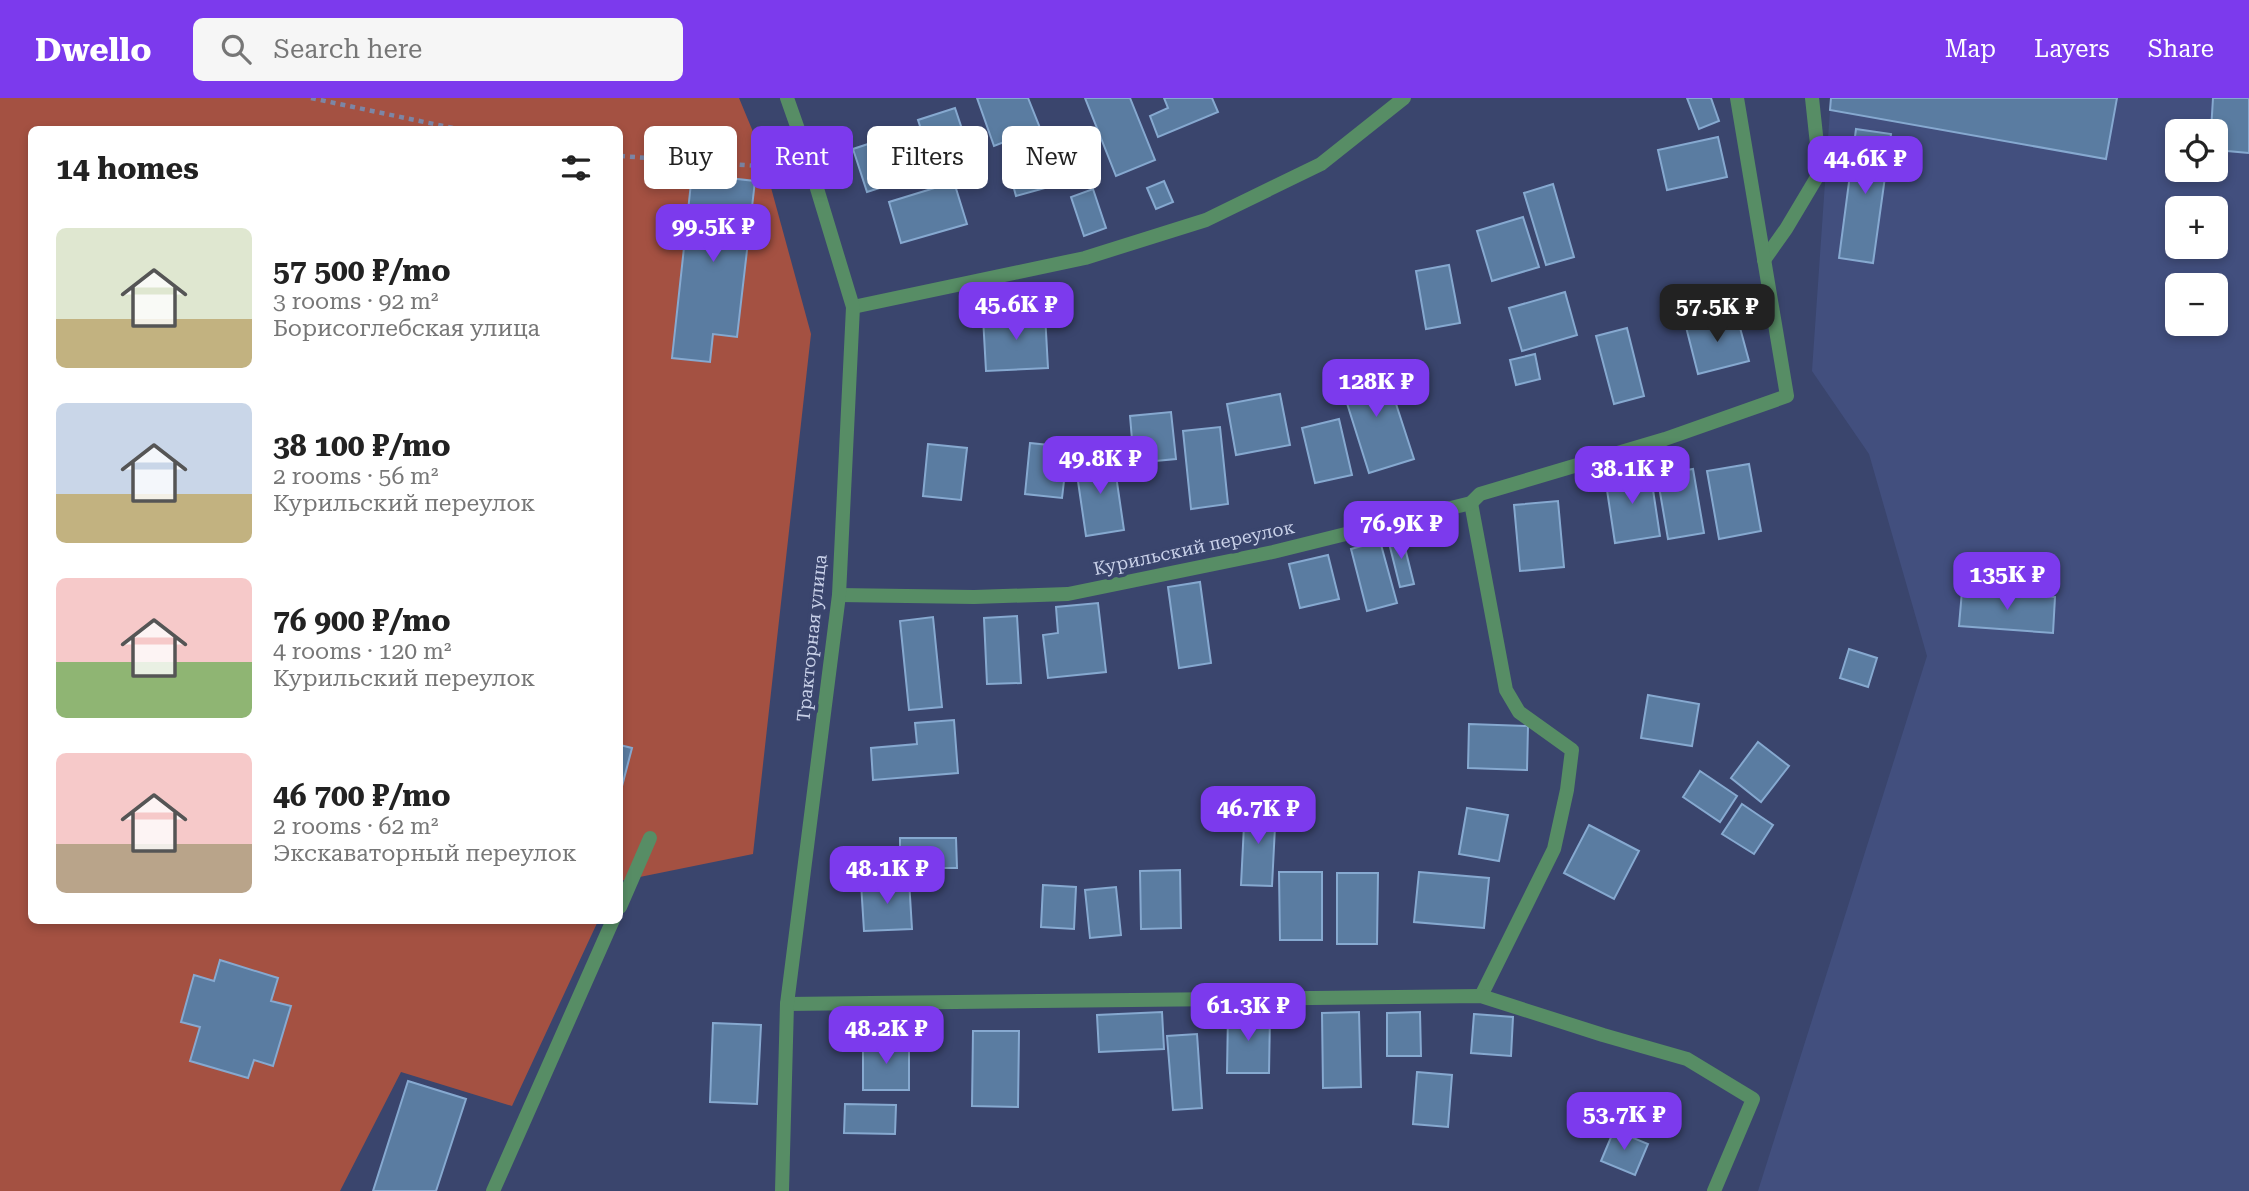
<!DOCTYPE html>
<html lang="en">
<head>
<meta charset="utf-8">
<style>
  :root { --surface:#fff; --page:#f6f6f6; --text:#222; --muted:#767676; --accent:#7c3aed }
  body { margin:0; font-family:"Roboto Serif",serif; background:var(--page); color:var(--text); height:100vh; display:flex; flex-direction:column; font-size:26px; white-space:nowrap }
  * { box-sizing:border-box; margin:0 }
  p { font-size:23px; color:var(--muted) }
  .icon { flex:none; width:38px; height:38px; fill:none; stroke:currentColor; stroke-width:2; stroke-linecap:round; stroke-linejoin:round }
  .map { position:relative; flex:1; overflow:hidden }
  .panel { position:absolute; left:28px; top:28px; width:595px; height:798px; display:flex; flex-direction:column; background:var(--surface); border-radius:10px; box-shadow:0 4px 10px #0003 }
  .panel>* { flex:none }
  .guide { position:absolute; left:644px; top:28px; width:665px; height:63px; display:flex; gap:14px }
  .controls { position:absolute; left:2165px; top:21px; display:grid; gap:14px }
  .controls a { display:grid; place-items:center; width:63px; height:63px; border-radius:10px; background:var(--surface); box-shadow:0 4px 10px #0003; font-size:35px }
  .price { position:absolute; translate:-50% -60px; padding:0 16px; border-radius:14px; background:var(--accent); color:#fff; font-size:23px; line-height:46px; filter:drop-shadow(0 2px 4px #0008) }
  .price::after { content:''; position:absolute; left:50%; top:42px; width:21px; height:16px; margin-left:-10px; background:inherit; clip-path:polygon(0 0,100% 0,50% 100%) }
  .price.selected { background:#222; color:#fff }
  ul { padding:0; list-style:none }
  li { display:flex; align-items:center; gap:21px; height:175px; padding:0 28px }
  li span { display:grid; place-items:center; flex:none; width:196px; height:140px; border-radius:10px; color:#555 }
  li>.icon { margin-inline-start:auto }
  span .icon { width:84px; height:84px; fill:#fffc; stroke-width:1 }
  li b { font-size:30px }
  h2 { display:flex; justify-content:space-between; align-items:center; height:84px; padding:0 28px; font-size:30px }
  .tag { padding:0 24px; border-radius:10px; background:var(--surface); box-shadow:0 4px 10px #0003; font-size:24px; line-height:63px }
  .tag.selected { background:var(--accent); color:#fff }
  header { display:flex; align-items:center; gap:42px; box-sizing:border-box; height:98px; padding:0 35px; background:var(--accent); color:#fff }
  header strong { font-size:33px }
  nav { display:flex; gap:38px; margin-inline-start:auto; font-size:24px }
  .search { width:490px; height:63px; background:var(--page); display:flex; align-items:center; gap:18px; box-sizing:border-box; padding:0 24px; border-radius:10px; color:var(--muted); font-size:26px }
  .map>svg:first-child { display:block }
  .built { fill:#424f7e; fill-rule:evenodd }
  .green { fill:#a45142 }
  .building { fill:#5a7ca1; stroke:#86a9d0; stroke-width:2 }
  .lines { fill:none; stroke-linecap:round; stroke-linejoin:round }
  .path { stroke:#7c86a6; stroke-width:4.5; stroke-dasharray:5 5; stroke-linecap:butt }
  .lane { stroke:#578d65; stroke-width:14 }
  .street { stroke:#578d65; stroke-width:14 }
  .labels { text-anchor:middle; stroke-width:7; stroke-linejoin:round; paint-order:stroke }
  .street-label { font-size:18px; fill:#c8d0e8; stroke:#3a456d }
</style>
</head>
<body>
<header>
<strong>Dwello</strong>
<div class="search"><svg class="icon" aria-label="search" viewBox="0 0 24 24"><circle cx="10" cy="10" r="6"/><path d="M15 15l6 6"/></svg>Search here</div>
<nav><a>Map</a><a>Layers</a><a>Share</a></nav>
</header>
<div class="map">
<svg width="2249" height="1093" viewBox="0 0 2249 1093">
  <rect width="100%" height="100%" fill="#3a456d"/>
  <!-- built -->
  <path class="built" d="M1833,0H2249V1093H1758L1927,558L1869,356L1812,273L1830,12ZM2177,33H2216V72H2177ZM2177,110H2216V149H2177ZM2177,187H2216V226H2177Z"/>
  <!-- green -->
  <path class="green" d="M0,0H739L761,53L811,236L753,756L620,783V32H32V822L598,823L512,1008L401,974L340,1093H0Z"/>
  <!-- building -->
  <g class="building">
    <path d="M977,0H1028L1040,30L994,48Z"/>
    <path d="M1085,0H1130L1155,62L1116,78Z"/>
    <path d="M1164,0H1212L1218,14L1158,39L1150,18L1168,10Z"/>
    <path d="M1687,0H1711L1719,23L1699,31Z"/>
    <path d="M1831,0H2117L2106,61L1830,12Z"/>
    <path d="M2213,0H2249V55L2216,52V33H2211Z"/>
    <path d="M955,10L971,58L934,71L918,22Z"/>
    <path d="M1856,31L1891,36L1873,165L1839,160Z"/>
    <path d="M1049,36L1063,85L1016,98L1008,69L1038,60L1032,41Z"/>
    <path d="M1718,39L1727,79L1667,92L1658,52Z"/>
    <path d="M877,43L892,86L867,94L853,51Z"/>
    <path d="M692,76L755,83L737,239L713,236L710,264L672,260Z"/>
    <path d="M1164,83L1173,104L1156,111L1147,90Z"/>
    <path d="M954,84L967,126L901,145L889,104Z"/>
    <path d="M1553,86L1574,159L1546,167L1524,95Z"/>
    <path d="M1093,91L1106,130L1084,138L1071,99Z"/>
    <path d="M1523,119L1539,169L1492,183L1477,133Z"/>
    <path d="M1449,167L1460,225L1426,231L1416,173Z"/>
    <path d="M1565,194L1577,237L1522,253L1509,210Z"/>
    <path d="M1736,215L1749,263L1698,276L1686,229Z"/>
    <path d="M1045,216L1048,270L986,273L983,219Z"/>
    <path d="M1627,230L1644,298L1614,306L1596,238Z"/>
    <path d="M1535,256L1540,281L1516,287L1510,262Z"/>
    <path d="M1383,266L1414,361L1369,375L1339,280Z"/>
    <path d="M1280,296L1290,347L1236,357L1227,306Z"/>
    <path d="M1171,314L1176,361L1134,365L1130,318Z"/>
    <path d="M1339,321L1352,377L1315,385L1302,330Z"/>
    <path d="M1220,329L1228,406L1191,411L1183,333Z"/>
    <path d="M1030,345L1068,349L1062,400L1025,396Z"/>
    <path d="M928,346L967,350L961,402L923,398Z"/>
    <path d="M1113,357L1124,432L1086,438L1075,363Z"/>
    <path d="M1749,366L1761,433L1719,441L1707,373Z"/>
    <path d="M1693,371L1704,435L1668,441L1657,377Z"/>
    <path d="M1650,372L1660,438L1615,445L1605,379Z"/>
    <path d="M1558,403L1564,469L1520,473L1514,407Z"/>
    <path d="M1402,438L1414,486L1400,489L1388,441Z"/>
    <path d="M1380,443L1397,505L1367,513L1351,451Z"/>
    <path d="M1328,457L1339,501L1300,510L1289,466Z"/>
    <path d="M1200,484L1211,565L1179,570L1168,489Z"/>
    <path d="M1962,493L2055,499L2053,535L1959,528Z"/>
    <path d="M1098,505L1106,574L1048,580L1043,537L1058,535L1056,509Z"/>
    <path d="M1017,518L1021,585L987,586L984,520Z"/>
    <path d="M933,519L942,609L909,612L900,523Z"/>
    <path d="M1849,551L1877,560L1868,589L1840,580Z"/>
    <path d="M1648,597L1699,606L1692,648L1641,640Z"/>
    <path d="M954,622L958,675L873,682L871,650L917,646L915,625Z"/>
    <path d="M1469,626L1528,628L1527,672L1468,670Z"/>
    <path d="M1758,644L1789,668L1761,704L1731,680Z"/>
    <path d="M620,647L632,650L621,692H620Z"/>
    <path d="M1700,673L1737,698L1720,724L1683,699Z"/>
    <path d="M1742,706L1773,727L1754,756L1722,736Z"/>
    <path d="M1245,707L1276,709L1272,788L1241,787Z"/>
    <path d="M1467,710L1508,717L1499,763L1459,756Z"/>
    <path d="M1589,727L1639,753L1614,801L1564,775Z"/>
    <path d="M900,740H956L957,770H900Z"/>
    <path d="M1180,772L1181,830L1141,831L1140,773Z"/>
    <path d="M1279,774H1322V842H1280Z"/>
    <path d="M1419,774L1489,780L1484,830L1414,824Z"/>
    <path d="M1337,775H1378L1377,846H1337Z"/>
    <path d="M909,782L912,831L864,833L861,785Z"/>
    <path d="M1043,787L1076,789L1074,831L1041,829Z"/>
    <path d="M1116,789L1121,837L1090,840L1085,792Z"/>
    <path d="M220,862L278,880L271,903L291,908L273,968L254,962L248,980L190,963L200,929L181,924L194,877L214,883Z"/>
    <path d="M1162,914L1164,951L1099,954L1097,917Z"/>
    <path d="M1359,914L1361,989L1323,990L1322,915Z"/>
    <path d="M1420,914L1421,958H1387V915Z"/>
    <path d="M1228,915L1270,916L1269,975H1227Z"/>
    <path d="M1474,916L1513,919L1511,958L1471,955Z"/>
    <path d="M713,925L761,927L757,1006L710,1004Z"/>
    <path d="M973,933H1019L1018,1009L972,1008Z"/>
    <path d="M1197,936L1202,1010L1173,1012L1167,938Z"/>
    <rect x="863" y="944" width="46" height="48"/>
    <path d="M1417,974L1452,977L1448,1029L1413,1026Z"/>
    <path d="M408,983L466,1001L436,1093H373Z"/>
    <path d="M845,1006L896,1007L895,1036L844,1035Z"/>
    <path d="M1614,1032L1648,1046L1635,1077L1601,1063Z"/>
  </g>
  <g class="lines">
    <!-- path -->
    <g class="path">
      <path d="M311,0L462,32"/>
      <path d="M620,58L786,70"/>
    </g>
    <!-- lane -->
    <g class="lane">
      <path d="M1764,162L1786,131L1820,74L1812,0"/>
      <path d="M620,809L650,740"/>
      <path d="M493,1093L613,822"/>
    </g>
    <!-- street -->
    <g class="street">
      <path d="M853,209L1085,160L1206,122L1321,66L1404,0"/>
      <path d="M1471,405L1506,592L1519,614L1572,652L1567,692L1554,751L1481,898"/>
      <path d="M839,497L974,499L1068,496L1273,454L1471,405L1480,396L1665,341L1787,298L1737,0"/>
      <path d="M787,906L1481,898L1603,937L1687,961L1753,1001L1714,1093"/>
      <path d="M782,1093L787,906L839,497L853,209L805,51L787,0"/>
    </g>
  </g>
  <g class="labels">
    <!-- street labels -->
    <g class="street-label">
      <text transform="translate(1194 450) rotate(-12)" y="6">Курильский переулок</text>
      <text transform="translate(812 540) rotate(-84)" y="6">Тракторная улица</text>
    </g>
  </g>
</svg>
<div class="controls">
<a><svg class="icon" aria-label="locate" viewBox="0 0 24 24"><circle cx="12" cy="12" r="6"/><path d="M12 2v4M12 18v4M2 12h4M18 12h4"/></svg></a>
<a>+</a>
<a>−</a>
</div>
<b class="price" style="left:1865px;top:98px">44.6K ₽</b>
<b class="price" style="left:713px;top:166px">99.5K ₽</b>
<b class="price" style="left:1016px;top:244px">45.6K ₽</b>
<b class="price selected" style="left:1717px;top:246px">57.5K ₽</b>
<b class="price" style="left:1376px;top:321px">128K ₽</b>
<b class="price" style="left:1100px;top:398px">49.8K ₽</b>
<b class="price" style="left:1632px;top:408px">38.1K ₽</b>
<b class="price" style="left:1401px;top:463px">76.9K ₽</b>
<b class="price" style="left:2007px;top:514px">135K ₽</b>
<b class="price" style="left:1258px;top:748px">46.7K ₽</b>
<b class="price" style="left:887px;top:808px">48.1K ₽</b>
<b class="price" style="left:1248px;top:945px">61.3K ₽</b>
<b class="price" style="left:886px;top:968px">48.2K ₽</b>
<b class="price" style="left:1624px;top:1054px">53.7K ₽</b>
<div class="guide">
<a class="tag">Buy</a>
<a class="tag selected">Rent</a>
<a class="tag">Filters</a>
<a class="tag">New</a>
</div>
<section class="panel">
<h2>14 homes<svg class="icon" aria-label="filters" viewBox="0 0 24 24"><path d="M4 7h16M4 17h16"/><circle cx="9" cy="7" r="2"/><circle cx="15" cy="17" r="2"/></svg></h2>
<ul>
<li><span style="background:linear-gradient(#dfe7d0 65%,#c2b280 0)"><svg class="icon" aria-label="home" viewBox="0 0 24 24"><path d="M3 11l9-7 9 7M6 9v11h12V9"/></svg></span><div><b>57 500 ₽/mo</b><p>3 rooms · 92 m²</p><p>Борисоглебская улица</p></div></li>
<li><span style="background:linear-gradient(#c9d6e8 65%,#c2b280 0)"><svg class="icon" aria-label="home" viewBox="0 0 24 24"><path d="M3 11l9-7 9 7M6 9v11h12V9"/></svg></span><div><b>38 100 ₽/mo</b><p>2 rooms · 56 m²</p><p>Курильский переулок</p></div></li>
<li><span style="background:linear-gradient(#f6c9c9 60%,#8fb573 0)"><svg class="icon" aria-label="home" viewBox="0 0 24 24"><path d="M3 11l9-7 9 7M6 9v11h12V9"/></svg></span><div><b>76 900 ₽/mo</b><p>4 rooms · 120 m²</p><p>Курильский переулок</p></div></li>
<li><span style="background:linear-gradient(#f6c9c9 65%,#b9a48a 0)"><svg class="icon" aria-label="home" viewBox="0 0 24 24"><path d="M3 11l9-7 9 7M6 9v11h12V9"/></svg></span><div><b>46 700 ₽/mo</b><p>2 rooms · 62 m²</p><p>Экскаваторный переулок</p></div></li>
</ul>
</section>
</div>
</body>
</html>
